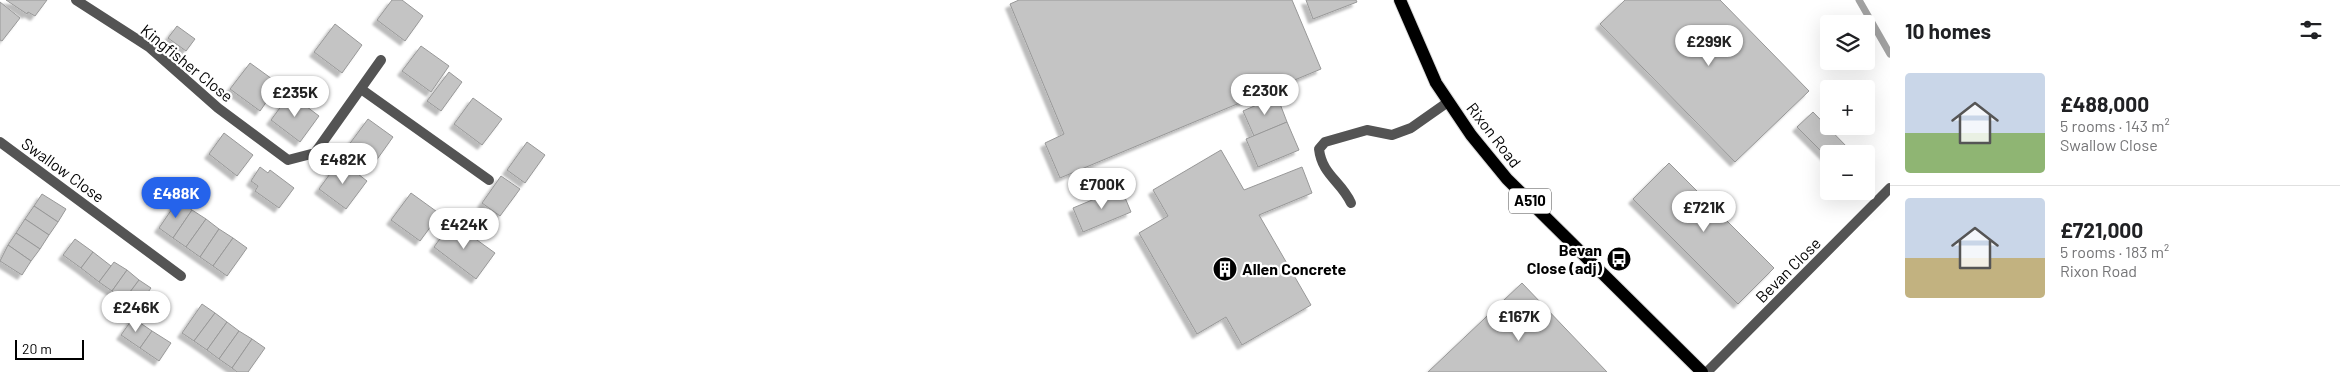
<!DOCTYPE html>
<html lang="en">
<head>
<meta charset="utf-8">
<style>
  :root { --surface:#fff; --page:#f2f2f2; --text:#202124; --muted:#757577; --line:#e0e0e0; --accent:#2563eb }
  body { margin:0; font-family:Barlow,sans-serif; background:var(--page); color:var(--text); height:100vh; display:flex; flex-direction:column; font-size:19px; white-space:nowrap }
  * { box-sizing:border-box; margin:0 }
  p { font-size:16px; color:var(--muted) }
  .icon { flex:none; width:28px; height:28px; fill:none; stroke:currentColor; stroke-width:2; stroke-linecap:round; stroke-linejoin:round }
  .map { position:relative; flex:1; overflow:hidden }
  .side { display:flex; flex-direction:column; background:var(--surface); width:450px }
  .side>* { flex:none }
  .buttons { position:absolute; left:1820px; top:15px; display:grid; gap:10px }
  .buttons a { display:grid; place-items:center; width:55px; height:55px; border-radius:5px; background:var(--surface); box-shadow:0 5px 20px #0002; font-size:25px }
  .scale { position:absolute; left:15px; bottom:12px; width:69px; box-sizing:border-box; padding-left:5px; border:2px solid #000; border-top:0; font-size:14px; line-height:18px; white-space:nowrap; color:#000; -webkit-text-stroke:4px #fff; paint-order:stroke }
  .price { position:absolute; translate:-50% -42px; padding:0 11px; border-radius:18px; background:#fff; color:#222; font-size:16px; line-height:32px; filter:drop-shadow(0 1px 2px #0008) }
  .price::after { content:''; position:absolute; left:50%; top:30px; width:15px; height:11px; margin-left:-8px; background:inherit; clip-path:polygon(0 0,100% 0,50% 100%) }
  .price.current { background:var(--accent); color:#fff }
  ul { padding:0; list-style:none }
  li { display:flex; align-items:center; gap:15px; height:125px; padding:0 15px }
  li+li { border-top:1px solid var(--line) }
  li span { display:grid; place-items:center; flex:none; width:140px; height:100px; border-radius:5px; color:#555 }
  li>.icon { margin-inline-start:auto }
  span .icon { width:60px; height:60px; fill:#fffc; stroke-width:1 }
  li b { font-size:21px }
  h2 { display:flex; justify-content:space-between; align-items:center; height:60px; padding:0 15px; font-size:21px }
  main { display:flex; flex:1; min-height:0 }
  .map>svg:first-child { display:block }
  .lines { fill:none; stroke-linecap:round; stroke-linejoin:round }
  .stream { stroke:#a2a2a2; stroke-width:7 }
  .building { fill:#c4c4c4; stroke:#989898; filter:url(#shadow) }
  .primary-casing { stroke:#dbdbdb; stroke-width:14 }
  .lane { stroke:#545454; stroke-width:10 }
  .street { stroke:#545454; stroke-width:10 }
  .primary { stroke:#000; stroke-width:12 }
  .labels { text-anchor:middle; stroke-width:4.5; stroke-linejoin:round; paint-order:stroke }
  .shield { fill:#fff; stroke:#4c4c4c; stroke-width:1 }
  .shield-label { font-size:15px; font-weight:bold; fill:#000 }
  .street-label { font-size:16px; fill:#000; stroke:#fff }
  .poi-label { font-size:16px; font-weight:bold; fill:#000; stroke:#fff; text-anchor:end }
</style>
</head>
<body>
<main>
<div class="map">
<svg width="1890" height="372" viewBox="0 0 1890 372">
  <defs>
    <filter id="shadow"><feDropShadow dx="-4.5" dy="4.5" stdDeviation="1" flood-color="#0004"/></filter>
  </defs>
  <rect width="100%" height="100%" fill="#fff"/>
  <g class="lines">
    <!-- stream -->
    <path class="stream" d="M1859,0L1890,54"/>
  </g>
  <!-- building -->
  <g class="building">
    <path d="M6,0H47L35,16L28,12L27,14Z"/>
    <path d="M392,0H402L423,16L405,41L377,20Z"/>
    <path d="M1019,0H1292L1321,69L1060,178L1045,143L1064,134L1010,4Z"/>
    <path d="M1306,0H1356L1357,2L1313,19Z"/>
    <path d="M1625,0H1720L1809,91L1735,162L1600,24Z"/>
    <path d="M0,2L20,18L2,41L0,40Z"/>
    <path d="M335,24L362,45L342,73L314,52Z"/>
    <path d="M177,26L195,39L186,51L168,38Z"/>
    <path d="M421,46L449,66L431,92L402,71Z"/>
    <path d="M250,63L279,84L260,111L230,89Z"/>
    <path d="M449,72L462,82L441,111L427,101Z"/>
    <path d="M290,94L319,116L300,142L271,120Z"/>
    <path d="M1277,96L1287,122L1254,136L1243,111Z"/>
    <path d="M473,98L502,119L482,145L454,124Z"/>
    <path d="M1813,112L1849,149L1844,154H1829V159L1797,127Z"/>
    <path d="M368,119L393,137L373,165L348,146Z"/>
    <path d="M1287,122L1299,150L1258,167L1246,139Z"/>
    <path d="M224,133L253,155L237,176L209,154Z"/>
    <path d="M527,142L545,155L525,183L507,170Z"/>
    <path d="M1221,150L1244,190L1302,167L1312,193L1259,215L1311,305L1242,345L1226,317L1197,334L1139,233L1168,216L1153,190Z"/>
    <path d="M340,160L367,181L346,209L319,189Z"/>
    <path d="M1669,163L1774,268L1738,304L1633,199Z"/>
    <path d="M260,167L268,173L270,170L294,188L279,208L255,191L258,186L251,181Z"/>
    <path d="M501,176L520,189L500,216L482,203Z"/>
    <path d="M1121,188L1131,212L1083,232L1073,208Z"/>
    <path d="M411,193L440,214L420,241L391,220Z"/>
    <path d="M42,194L66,209L58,222L34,206Z"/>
    <path d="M178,200L192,210L173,238L159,228Z"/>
    <path d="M34,206L58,222L49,235L25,219Z"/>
    <path d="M192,210L206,219L186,247L173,238Z"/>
    <path d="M25,219L49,235L40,249L16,233Z"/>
    <path d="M206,219L219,229L200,257L186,247Z"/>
    <path d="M452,222L495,253L476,279L434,247Z"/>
    <path d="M219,229L233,238L213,266L200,257Z"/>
    <path d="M16,233L40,249L31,261L8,245Z"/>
    <path d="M233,238L247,248L227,276L213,266Z"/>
    <path d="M75,239L93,252L81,268L63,255Z"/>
    <path d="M8,245L31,261L22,275L0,261Z"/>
    <path d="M93,252L111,266L99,282L81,268Z"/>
    <path d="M114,262L127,270L112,291L99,282Z"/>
    <path d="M127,270L139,280L124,300L112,291Z"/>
    <path d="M139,280L151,288L136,309L124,300Z"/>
    <path d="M1522,283L1607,372H1428Z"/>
    <path d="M202,304L215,313L194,341L182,333Z"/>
    <path d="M215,313L227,322L207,350L194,341Z"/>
    <path d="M133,318L152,331L140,348L121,335Z"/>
    <path d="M227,322L239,331L219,359L207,350Z"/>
    <path d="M152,331L171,343L159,361L140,348Z"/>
    <path d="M239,331L252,339L232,368L219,359Z"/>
    <path d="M252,339L265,348L248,372H237L232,368Z"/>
  </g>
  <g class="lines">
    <defs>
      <path id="primary" d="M1400,0L1436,83L1471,135L1507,179L1702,372"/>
    </defs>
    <!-- primary casing -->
    <use href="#primary" class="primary-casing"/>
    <!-- lane -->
    <path class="lane" d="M1351,203C1341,181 1322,175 1319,149L1325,142L1367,130L1392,135L1411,128L1448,102"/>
    <!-- street -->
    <g class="street">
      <path d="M76,0L149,47L218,108L288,160L315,153L381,60"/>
      <path d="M361,89L489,180"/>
      <path d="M0,142L181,276"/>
      <path d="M1707,372L1890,188"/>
    </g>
    <!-- primary -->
    <use href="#primary" class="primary"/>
  </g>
  <!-- icons -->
  <defs>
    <symbol id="bus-disc" viewBox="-11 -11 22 22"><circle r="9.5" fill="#000" stroke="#fff"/><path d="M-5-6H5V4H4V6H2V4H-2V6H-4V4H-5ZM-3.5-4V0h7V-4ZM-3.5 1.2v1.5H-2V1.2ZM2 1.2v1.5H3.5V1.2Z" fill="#fff"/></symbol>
    <symbol id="building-disc" viewBox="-11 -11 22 22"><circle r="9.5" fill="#000" stroke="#fff"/><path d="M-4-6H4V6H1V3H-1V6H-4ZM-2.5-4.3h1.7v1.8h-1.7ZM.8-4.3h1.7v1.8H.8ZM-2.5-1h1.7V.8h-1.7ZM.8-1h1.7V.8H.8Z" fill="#fff"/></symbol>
  </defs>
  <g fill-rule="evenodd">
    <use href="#bus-disc" x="1605" y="245" width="28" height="28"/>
    <use href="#building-disc" x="1211" y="255" width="28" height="28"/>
  </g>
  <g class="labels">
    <!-- shield labels -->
    <rect class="shield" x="1509" y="188.5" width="42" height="25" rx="4"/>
    <g class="shield-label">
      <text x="1530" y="206">A510</text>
    </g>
    <!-- street labels -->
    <g class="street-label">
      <text transform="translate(187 63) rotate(39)" y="6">Kingfisher Close</text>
      <text transform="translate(1494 135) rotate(52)" y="6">Rixon Road</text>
      <text transform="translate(63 170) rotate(36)" y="6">Swallow Close</text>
      <text transform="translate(1788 270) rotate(-45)" y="6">Bevan Close</text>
    </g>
    <!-- poi labels -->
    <g class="poi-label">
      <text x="1602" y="256">Bevan<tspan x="1602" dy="18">Close (adj)</tspan></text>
      <text x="1242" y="275" text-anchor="start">Allen Concrete</text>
    </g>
  </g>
</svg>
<div class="buttons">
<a><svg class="icon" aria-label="layers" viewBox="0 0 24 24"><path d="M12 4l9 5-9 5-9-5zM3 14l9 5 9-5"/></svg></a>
<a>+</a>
<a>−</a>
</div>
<div class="scale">20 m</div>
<b class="price" style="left:1709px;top:67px">£299K</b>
<b class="price" style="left:1265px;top:116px">£230K</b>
<b class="price" style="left:295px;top:118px">£235K</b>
<b class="price" style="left:343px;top:185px">£482K</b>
<b class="price" style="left:1102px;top:210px">£700K</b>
<b class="price current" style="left:176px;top:219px">£488K</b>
<b class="price" style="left:1704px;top:233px">£721K</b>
<b class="price" style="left:464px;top:250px">£424K</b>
<b class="price" style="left:136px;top:333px">£246K</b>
<b class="price" style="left:1519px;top:342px">£167K</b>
</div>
<section class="side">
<h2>10 homes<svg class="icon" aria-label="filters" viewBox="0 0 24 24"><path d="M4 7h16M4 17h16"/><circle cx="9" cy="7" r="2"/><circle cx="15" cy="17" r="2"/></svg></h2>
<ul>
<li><span style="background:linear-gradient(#c9d6e8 60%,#8fb573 0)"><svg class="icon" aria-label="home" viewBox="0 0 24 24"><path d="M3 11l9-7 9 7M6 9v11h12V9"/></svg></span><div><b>£488,000</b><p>5 rooms · 143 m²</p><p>Swallow Close</p></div></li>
<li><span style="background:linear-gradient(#c9d6e8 60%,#c2b280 0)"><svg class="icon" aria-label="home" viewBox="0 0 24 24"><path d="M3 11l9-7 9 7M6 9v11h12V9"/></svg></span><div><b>£721,000</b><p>5 rooms · 183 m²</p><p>Rixon Road</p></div></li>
</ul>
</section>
</main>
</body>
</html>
